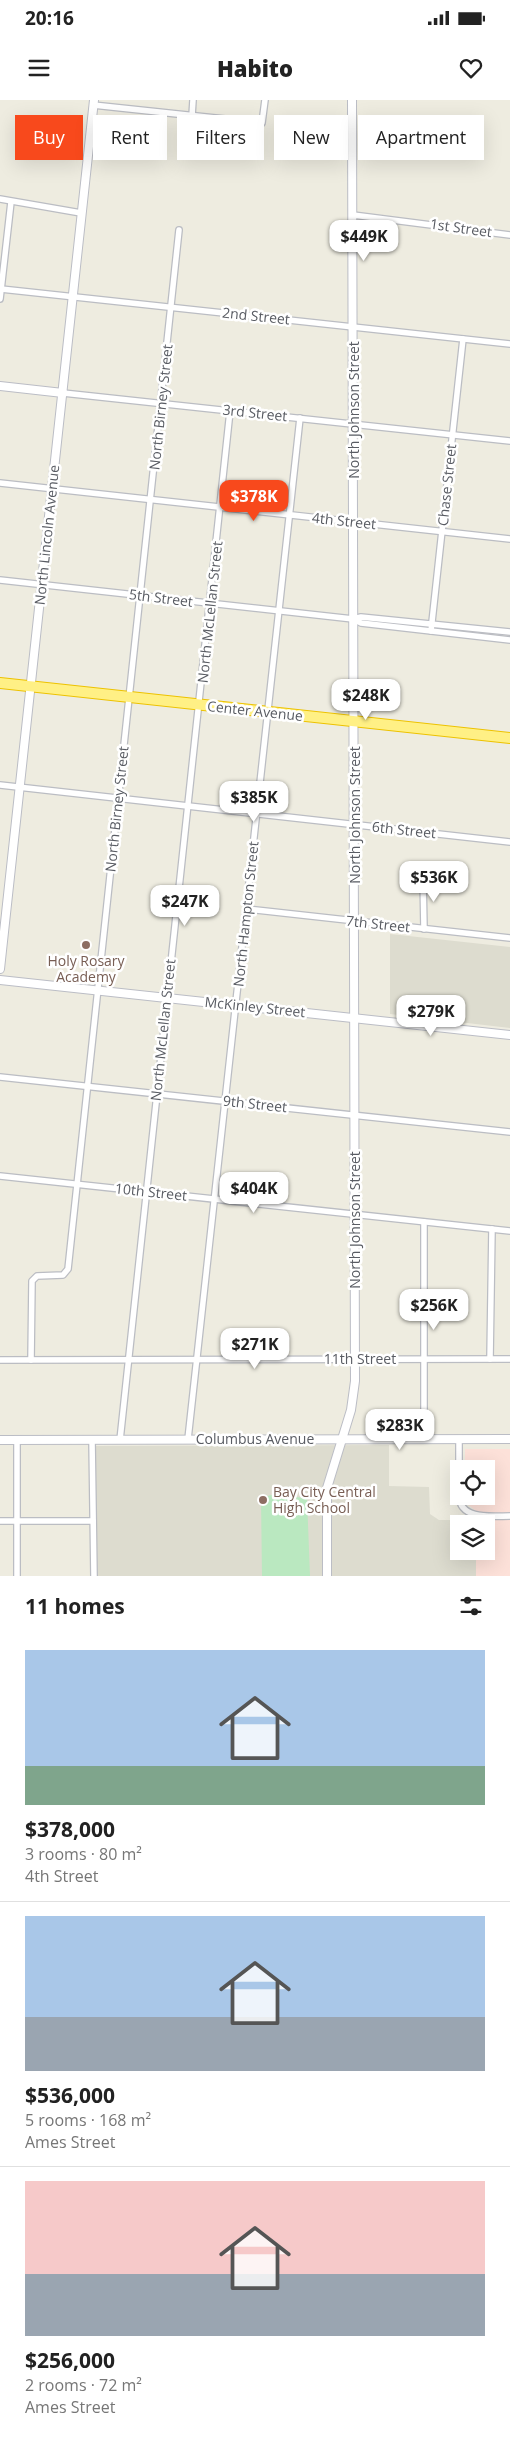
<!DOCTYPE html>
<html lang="en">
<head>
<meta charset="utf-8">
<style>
  :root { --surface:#fff; --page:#f6f6f6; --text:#222; --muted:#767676; --line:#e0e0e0; --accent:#f8491c }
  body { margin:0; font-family:"Open Sans",sans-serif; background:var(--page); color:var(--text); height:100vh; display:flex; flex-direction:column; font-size:19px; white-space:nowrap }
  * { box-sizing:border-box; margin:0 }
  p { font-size:16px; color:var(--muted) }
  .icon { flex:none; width:28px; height:28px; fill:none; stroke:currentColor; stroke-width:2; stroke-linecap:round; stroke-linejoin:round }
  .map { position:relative; height:1476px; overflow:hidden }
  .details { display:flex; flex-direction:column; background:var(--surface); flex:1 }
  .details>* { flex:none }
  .guide { position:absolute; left:15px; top:15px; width:480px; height:45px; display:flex; gap:10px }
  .fabs { position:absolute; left:450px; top:1360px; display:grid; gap:10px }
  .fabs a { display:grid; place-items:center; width:45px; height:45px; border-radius:0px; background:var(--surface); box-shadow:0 5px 20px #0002; font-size:25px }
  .price { position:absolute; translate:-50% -42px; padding:0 11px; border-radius:10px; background:#fff; color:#222; font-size:16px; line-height:32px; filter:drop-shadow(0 1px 2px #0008) }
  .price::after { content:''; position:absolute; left:50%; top:30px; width:15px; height:11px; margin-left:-8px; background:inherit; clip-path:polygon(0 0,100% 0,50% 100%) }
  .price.active { background:var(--accent); color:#fff }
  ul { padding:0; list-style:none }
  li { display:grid; align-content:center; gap:10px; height:265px; padding:0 25px }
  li+li { border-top:1px solid var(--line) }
  li span { display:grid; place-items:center; height:155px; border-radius:0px; color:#555 }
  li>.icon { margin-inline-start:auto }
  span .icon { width:90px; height:90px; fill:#fffc; stroke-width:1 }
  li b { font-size:21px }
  h2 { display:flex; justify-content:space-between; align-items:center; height:60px; padding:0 25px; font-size:21px }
  .chip { padding:0 18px; border-radius:0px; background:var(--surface); box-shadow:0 5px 20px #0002; font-size:18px; line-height:45px }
  .chip.active { background:var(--accent); color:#fff }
  .status { display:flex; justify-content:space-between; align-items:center; height:35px; padding:0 25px; background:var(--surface); direction:ltr }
  .status svg { height:14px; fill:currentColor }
  header { display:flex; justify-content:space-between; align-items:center; height:65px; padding:0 25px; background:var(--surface); font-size:22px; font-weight:800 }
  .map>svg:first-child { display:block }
  .education { fill:#dddccf }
  .medical { fill:#fde1d9 }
  .garden { fill:#bae8c0 }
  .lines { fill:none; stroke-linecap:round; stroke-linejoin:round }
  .street-casing { stroke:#bbbdc3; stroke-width:8 }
  .secondary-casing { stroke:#bbbdc5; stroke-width:10 }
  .highway-casing { stroke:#edc200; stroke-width:12 }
  .street { stroke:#fff; stroke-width:5.5 }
  .secondary { stroke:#fff; stroke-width:8 }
  .highway { stroke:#fff085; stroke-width:10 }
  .education-dot { fill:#8d6e63; stroke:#fff; stroke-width:2 }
  .labels { text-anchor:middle; stroke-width:5; stroke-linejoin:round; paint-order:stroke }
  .street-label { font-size:14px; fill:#595c63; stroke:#fff }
  .education-label { font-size:14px; fill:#785e54; stroke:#fff }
</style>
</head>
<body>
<div class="status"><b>20:16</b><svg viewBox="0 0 49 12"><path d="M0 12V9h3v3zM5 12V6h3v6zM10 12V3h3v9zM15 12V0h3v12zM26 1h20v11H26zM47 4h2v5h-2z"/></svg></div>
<header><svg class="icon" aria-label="menu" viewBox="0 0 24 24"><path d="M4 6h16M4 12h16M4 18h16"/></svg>Habito<svg class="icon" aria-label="heart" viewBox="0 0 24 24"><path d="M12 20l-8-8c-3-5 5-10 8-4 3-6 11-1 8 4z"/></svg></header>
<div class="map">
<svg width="510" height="1476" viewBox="0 0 510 1476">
  <rect width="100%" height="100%" fill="#eeece0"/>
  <!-- education -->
  <g class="education">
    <path d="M390,834L510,847V928L390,914Z"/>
    <path d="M389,1345V1386L429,1387L430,1414L439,1420H469L475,1424H459V1451H476V1476H96V1346Z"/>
  </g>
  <!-- medical -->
  <path class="medical" d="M465,1349H510V1476H476V1451H486V1424H475V1410L466,1403V1396H486V1369H465Z"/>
  <!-- garden -->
  <path class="garden" d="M271,1395L307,1398L310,1476H262L261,1398Z"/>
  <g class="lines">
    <defs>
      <g id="street">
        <path d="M93,5L262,23L265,0"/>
        <path d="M192,16L193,0"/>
        <path d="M0,99L81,113"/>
        <path d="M353,115L510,135"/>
        <path d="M1,189L510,244"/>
        <path d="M0,199L11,102"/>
        <path d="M63,293L510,341"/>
        <path d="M0,383L510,439"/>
        <path d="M0,480L353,519L361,523L510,540"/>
        <path d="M353,519L361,517L510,532"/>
        <path d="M431,531L463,239"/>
        <path d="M0,685L510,742"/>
        <path d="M423,777L424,829"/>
        <path d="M247,809L510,838"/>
        <path d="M0,977L510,1032"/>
        <path d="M0,1076L510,1131"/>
        <path d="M424,1122V1339"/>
        <path d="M490,1259L492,1129"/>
        <path d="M0,1260L510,1259"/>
        <path d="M31,1260L32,1181L37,1176L63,1175L68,1169L179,130"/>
        <path d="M188,1339L300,318"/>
        <path d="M17,1340V1476"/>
        <path d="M92,1340L94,1476"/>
        <path d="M120,1340L230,311"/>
        <path d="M459,1340V1369"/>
        <path d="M459,1396C460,1421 494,1416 510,1416"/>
        <path d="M0,1421H93"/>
      </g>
      <g id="secondary">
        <path d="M0,286L63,293"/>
        <path d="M0,869L94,0"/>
        <path d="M0,880L510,935"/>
        <path d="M0,1340L510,1339"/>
        <path d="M327,1476V1388L351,1310L355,1281L352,0"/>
      </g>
      <path id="highway" d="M0,583L510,638"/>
    </defs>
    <!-- street casing -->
    <use href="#street" class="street-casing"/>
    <!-- secondary casing -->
    <use href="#secondary" class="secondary-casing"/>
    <!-- highway casing -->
    <use href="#highway" class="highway-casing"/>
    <!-- street -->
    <use href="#street" class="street"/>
    <!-- secondary -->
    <use href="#secondary" class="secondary"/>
    <!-- highway -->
    <use href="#highway" class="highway"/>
  </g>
  <!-- markers -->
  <g class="education-dot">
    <circle cx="86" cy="845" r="5"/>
    <circle cx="263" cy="1400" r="5"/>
  </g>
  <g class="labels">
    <!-- street labels -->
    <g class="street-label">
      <text transform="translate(461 128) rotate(8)" y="5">1st Street</text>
      <text transform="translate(256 216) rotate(6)" y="5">2nd Street</text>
      <text transform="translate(161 307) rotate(-84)" y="5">North Birney Street</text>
      <text transform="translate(354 310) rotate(-90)" y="5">North Johnson Street</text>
      <text transform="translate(255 313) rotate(6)" y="5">3rd Street</text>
      <text transform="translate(447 385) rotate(-84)" y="5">Chase Street</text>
      <text transform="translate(344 421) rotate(6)" y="5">4th Street</text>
      <text transform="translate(47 435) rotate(-84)" y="5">North Lincoln Avenue</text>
      <text transform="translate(161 498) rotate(7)" y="5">5th Street</text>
      <text transform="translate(210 512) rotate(-84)" y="5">North McLellan Street</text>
      <text transform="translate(255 611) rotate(6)" y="5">Center Avenue</text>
      <text transform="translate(117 709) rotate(-84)" y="5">North Birney Street</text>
      <text transform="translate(355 715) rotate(-90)" y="5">North Johnson Street</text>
      <text transform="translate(404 730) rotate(6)" y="5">6th Street</text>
      <text transform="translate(246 814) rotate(-84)" y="5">North Hampton Street</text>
      <text transform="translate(378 824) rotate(6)" y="5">7th Street</text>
      <text transform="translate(255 907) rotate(6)" y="5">McKinley Street</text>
      <text transform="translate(163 930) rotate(-84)" y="5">North McLellan Street</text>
      <text transform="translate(255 1004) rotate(6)" y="5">9th Street</text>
      <text transform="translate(151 1092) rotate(6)" y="5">10th Street</text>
      <text transform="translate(355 1120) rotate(-90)" y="5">North Johnson Street</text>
      <text x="360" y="1264">11th Street</text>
      <text x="255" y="1344">Columbus Avenue</text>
    </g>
    <!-- education labels -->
    <g class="education-label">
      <text x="86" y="866">Holy Rosary<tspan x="86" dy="16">Academy</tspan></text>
      <text x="273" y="1397" text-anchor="start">Bay City Central<tspan x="273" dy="16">High School</tspan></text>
    </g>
  </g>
</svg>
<div class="fabs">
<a><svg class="icon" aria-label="locate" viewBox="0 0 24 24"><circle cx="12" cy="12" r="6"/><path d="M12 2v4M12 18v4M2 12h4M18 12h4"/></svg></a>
<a><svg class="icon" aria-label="layers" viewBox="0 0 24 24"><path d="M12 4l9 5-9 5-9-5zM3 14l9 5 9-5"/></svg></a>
</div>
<b class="price" style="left:364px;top:162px">$449K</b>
<b class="price active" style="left:254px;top:422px">$378K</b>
<b class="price" style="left:366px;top:621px">$248K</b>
<b class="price" style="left:254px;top:723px">$385K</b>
<b class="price" style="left:434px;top:803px">$536K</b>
<b class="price" style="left:185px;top:827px">$247K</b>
<b class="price" style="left:431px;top:937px">$279K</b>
<b class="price" style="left:254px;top:1114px">$404K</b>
<b class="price" style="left:434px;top:1231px">$256K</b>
<b class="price" style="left:255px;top:1270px">$271K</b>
<b class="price" style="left:400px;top:1351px">$283K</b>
<div class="guide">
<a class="chip active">Buy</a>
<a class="chip">Rent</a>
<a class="chip">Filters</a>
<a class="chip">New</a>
<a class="chip">Apartment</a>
</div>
</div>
<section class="details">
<h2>11 homes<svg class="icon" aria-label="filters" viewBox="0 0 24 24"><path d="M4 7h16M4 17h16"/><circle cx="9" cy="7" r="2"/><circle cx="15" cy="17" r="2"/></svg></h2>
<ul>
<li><span style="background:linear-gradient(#a9c7e8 75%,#7fa58c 0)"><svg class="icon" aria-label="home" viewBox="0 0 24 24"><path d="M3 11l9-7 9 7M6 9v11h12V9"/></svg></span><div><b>$378,000</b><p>3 rooms · 80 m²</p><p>4th Street</p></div></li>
<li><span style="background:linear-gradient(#a9c7e8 65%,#9aa5b1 0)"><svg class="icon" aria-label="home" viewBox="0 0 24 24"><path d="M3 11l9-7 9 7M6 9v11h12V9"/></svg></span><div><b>$536,000</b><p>5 rooms · 168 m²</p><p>Ames Street</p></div></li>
<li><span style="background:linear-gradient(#f6c9c9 60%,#9aa5b1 0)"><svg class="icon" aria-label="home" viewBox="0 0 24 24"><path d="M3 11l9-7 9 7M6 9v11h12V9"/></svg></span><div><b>$256,000</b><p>2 rooms · 72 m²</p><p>Ames Street</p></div></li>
</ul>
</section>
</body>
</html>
